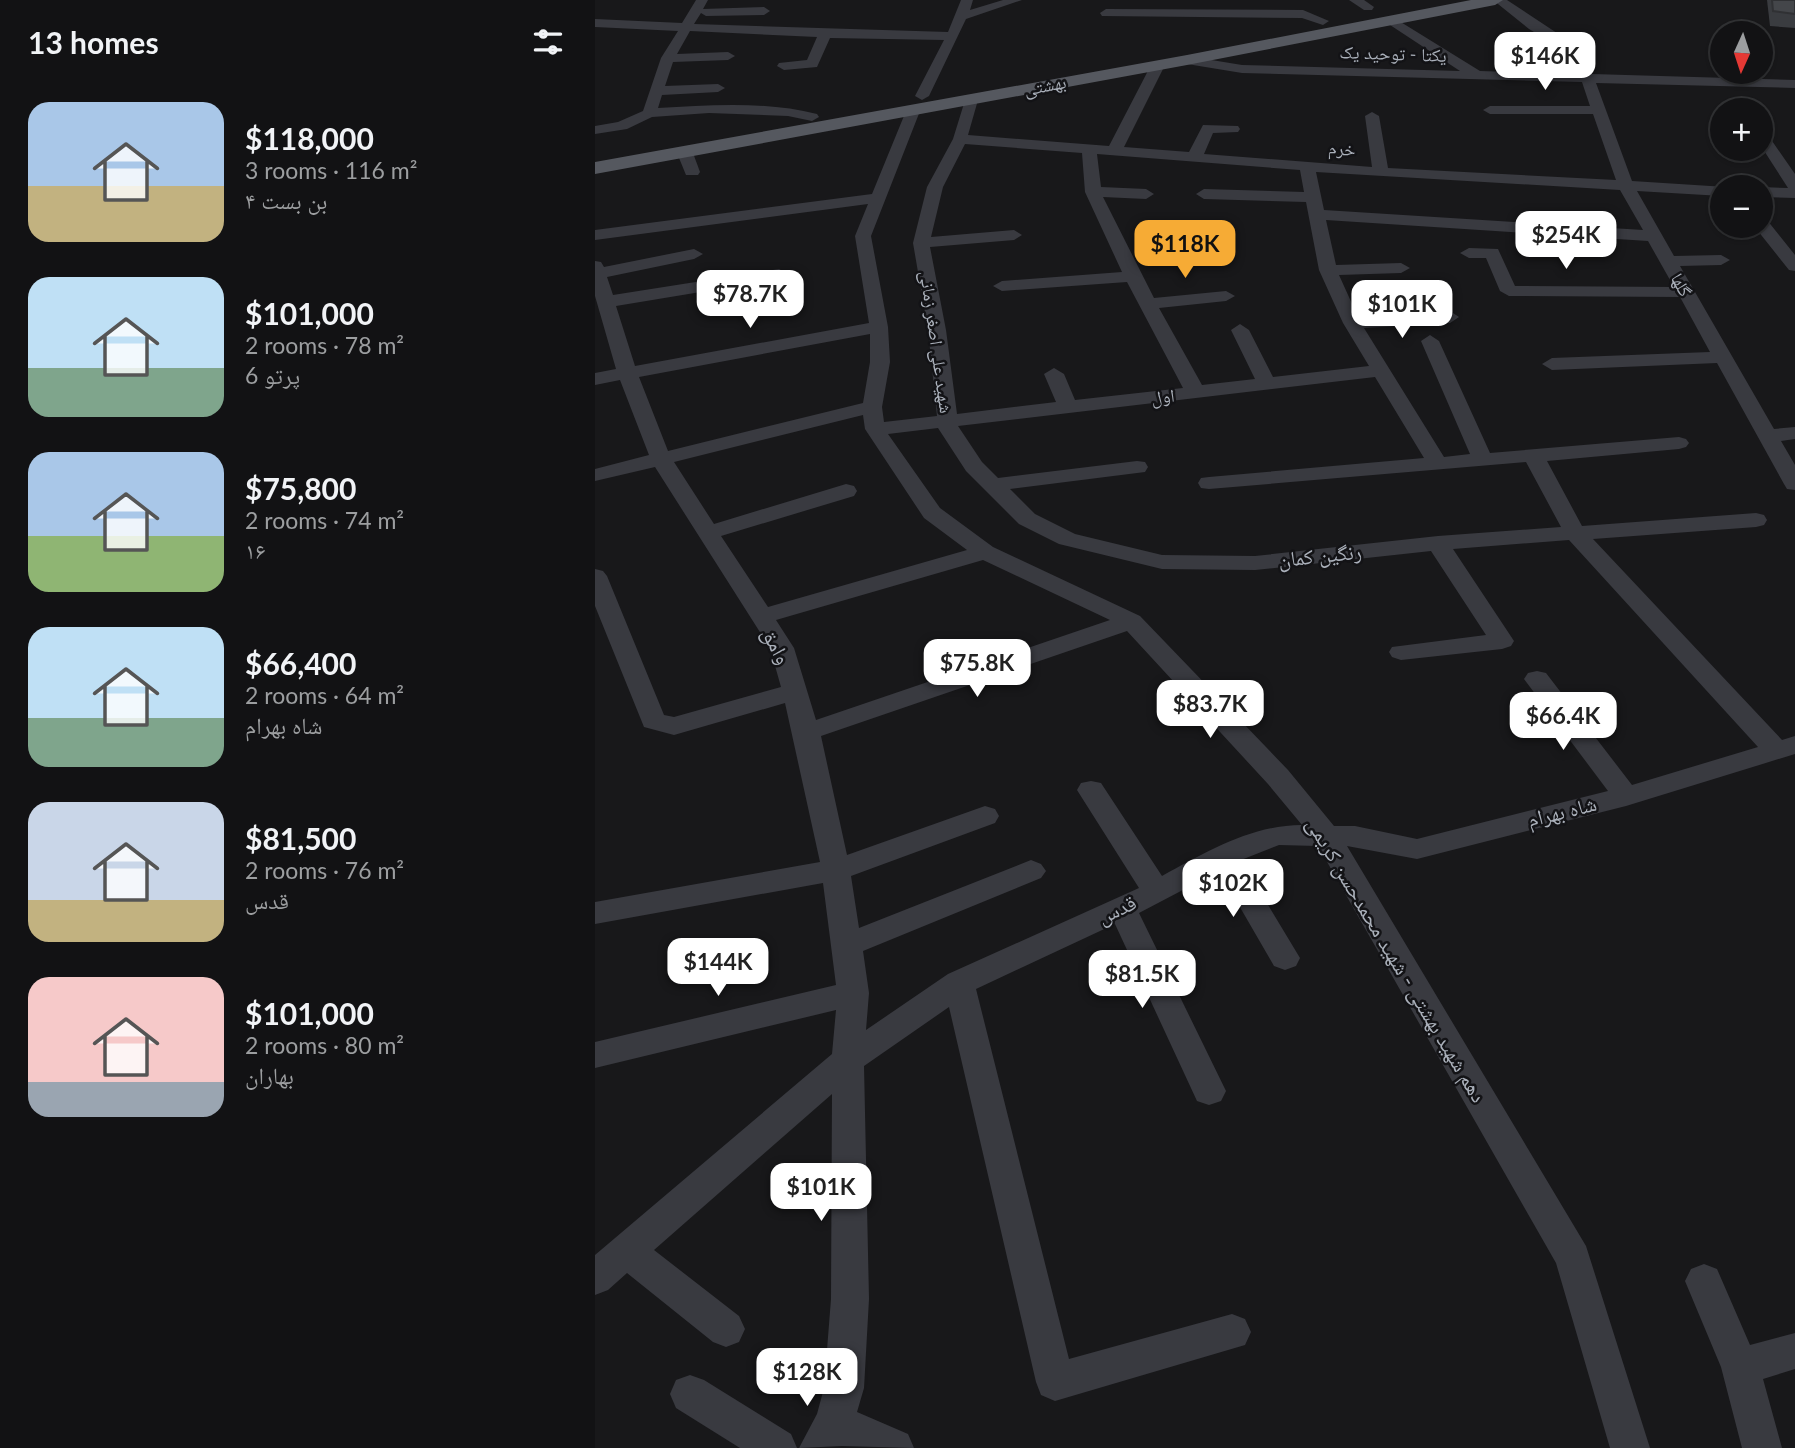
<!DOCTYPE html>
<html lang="en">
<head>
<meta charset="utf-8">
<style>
  :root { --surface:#121214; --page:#1b1b1d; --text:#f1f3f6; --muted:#9c9ea0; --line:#313234; --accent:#f6ab35 }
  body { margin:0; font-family:Lato,"Noto Naskh Arabic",sans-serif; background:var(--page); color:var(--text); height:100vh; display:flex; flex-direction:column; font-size:26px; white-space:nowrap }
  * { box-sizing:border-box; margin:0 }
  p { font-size:23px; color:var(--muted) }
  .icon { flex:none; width:38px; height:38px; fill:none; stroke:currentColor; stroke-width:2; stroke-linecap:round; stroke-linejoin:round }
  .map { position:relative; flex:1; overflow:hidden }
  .details { display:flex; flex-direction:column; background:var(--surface); width:595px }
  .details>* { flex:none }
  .needle { width:46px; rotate:183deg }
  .tools { position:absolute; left:1115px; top:21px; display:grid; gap:14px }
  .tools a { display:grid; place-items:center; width:63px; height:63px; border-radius:50%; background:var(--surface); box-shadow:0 2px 5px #0004,0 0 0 2px var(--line); font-size:35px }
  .price { position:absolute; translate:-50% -60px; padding:0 16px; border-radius:14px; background:#fff; color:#222; font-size:23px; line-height:46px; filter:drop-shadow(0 2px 4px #0008) }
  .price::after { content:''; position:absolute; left:50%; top:42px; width:21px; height:16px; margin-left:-10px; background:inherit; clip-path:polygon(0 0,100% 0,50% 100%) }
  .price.on { background:var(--accent); color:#111 }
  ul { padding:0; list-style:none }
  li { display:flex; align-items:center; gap:21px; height:175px; padding:0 28px }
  li span { display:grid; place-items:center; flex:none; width:196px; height:140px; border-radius:21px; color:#555 }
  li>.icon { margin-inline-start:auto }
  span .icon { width:84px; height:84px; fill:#fffc; stroke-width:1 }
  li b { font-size:30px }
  h2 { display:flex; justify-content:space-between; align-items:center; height:84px; padding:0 28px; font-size:30px }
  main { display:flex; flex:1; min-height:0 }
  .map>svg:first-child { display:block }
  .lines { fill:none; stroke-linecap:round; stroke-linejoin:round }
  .minor { fill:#393a40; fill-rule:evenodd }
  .major { fill:#55585f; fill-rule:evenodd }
  .wall { fill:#3a3c40 }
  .building { fill:#44464a; stroke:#303134; stroke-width:2 }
  .labels { text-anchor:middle; stroke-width:5; stroke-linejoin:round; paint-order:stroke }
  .far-street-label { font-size:18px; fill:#aab0ba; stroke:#131316 }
  .street-label { font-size:21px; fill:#aab0ba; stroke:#131316 }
</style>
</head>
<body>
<main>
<section class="details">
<h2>13 homes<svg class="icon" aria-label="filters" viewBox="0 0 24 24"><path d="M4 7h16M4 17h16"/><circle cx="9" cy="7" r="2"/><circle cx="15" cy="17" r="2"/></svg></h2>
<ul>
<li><span style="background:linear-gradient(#a9c7e8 60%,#c2b280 0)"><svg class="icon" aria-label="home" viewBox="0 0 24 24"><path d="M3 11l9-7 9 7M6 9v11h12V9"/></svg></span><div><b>$118,000</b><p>3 rooms · 116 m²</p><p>بن بست ۴</p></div></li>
<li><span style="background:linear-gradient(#bfe0f5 65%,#7fa58c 0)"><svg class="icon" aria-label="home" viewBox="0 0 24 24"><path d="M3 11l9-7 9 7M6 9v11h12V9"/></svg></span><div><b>$101,000</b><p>2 rooms · 78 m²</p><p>پرتو 6</p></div></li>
<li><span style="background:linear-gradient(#a9c7e8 60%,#8fb573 0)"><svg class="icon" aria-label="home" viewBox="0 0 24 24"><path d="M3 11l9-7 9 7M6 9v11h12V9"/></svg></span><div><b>$75,800</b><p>2 rooms · 74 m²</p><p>۱۶</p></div></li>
<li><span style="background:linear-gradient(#bfe0f5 65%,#7fa58c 0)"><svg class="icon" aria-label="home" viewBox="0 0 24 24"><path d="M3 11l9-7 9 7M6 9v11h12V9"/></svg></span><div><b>$66,400</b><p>2 rooms · 64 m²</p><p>شاه بهرام</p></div></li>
<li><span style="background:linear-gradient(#c9d6e8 70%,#c2b280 0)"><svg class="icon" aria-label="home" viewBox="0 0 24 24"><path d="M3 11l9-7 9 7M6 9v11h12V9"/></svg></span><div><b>$81,500</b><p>2 rooms · 76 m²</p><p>قدس</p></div></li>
<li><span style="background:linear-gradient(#f6c9c9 75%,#9aa5b1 0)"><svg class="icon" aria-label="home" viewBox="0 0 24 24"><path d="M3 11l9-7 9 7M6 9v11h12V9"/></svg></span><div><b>$101,000</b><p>2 rooms · 80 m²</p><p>بهاران</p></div></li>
</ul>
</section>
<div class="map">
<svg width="1200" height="1448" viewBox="0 0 1200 1448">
  <rect width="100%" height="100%" fill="#18181a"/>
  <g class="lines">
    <!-- minor -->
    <g class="minor">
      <path d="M101,0H113L108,9L169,7L175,11L169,15L111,16L106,13L99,24L353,32L366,0H378L375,10L408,0H427L371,19L334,96L327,100L320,96L349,40L235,38L222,67L189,70L182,66L184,63L212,60L222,37L95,31L82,54L133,52L140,56L133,60L78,62L70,86L123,84L130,88L123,92L67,95L63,108C115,105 171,101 222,114L224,117L217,121L193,116L114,113L57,117L32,129L0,134V126L23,122L48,111L66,58L83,31L0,27V19L87,23Z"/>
      <path d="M754,0H769L779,7L777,10H769Z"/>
      <path d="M898,0H912L977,43L997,74L1200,80V88L1001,83L1037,181L1131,187H1127V196L1042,191L1079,256L1126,255L1135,260L1126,265L1085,266L1179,429L1200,427V439L1186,441L1200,465V490L1192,489L1189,484L1122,363L957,370L947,364L957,358L1115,352L1085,297L914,296L905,291L891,258H874L865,253L874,248L903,249L920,286L1079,287L1053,241L731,220L741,265L806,263L815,268L806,273L744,275L763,317L855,311L864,317L855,323L769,328L849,457L875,454L826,341L835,335L844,341L895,453L1084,437L1091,439L1094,443L1091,447L1084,449L952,461L987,526L1161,513L1169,515L1172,520L1169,525L1161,527L998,539L1187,740L1200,736V754L1031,806L822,859L752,846L991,1246L1055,1448H1015L961,1263L723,846L684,845L646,860L705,958L701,966L690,970L679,966L624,871L544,913L631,1091L626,1101L614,1105L602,1101L520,924L381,989L474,1359L637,1314L650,1319L656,1332L650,1345L460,1401L446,1395L441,1382L354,1007L269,1066L274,1299L269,1388L262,1412L313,1434L319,1448L247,1446L204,1448L222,1414L229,1388L236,1299L237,1094L59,1250L144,1316L150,1329L144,1342L131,1347L118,1342L32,1273L13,1290L0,1295V1255L237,1054L241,1010L0,1068V1042L241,985L228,883L0,924V902L225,862L190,703L79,735L49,727L0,606V569L8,571L12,576L69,715L79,717L186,687L175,648L60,467L0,481V469L54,455L25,380L0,385V373L21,369L0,296V261L6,262L9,267L99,249L108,254L99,259L12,277L18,295L184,269L193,274L184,279L21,306L40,366L274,323L260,236L273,204L0,240V230L277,194L311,111L318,107L323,108L325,111L276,236L293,327L295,362L287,407L289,422L342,416L333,330L318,243L332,187L358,139L371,97H381L383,100L373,135L514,146L556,65L563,61L570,65L529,147L594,152L608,125L643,126L645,129L643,132L618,133L609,154L777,167L770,116L777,112L784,116L793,168L1021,180L998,114H895L888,110L895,106H995L987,82L647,73L592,64L585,60L592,56L647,65L865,71L792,23L790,20L796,16L885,71L983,74L967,49L934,29ZM370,144L487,153L490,192L527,272L407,281L398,286L407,291L532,282L588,388L480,400L469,374L459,368L449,374L461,402L362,414L351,330L335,247L419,240L427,235L419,230L336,237L348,187ZM502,154L705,170L709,192L609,189L601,194L609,199L711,202L724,270L748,323L774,366L678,377L654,330L645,324L636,330L660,379L607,385L564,308L631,301L640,296L631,291L559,298L508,197L551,199L559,194L551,189L506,187ZM721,172L1025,190L1048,230L729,210ZM275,334V362L268,403L73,451L44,377ZM780,377L829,458L614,477L606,478L603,483L606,488L614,489L931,462L966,527L843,536L660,556L567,555L480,534L440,514L415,489L542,473L550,472L553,467L550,462L542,461L403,478L387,462L363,426ZM268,415L270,429L329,518L372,550L173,607L126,536L259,496L262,491L259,486L251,484L119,524L79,462ZM343,428L371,471L424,524L464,544L567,569L660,570L836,551L891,635L797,647L794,652L797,657L806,660L907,649L916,646L919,641L858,549L974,540L1163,747L1037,785L951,673L942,671L933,673L929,679L1013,791L822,839L760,826H739L693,770L545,616L398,547L345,508L293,434ZM388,560L515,620L221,720L199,648L181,620ZM532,631L673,784L707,825C656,825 611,852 567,876L506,783L496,781L486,783L482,790L544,888L353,974L271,1030L274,993L268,951L446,878L451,871L446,864L436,860L426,864L264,928L256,876L400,823L404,816L400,809L390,806L252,855L226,736Z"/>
      <path d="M511,9L708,10L734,21L728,25L707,18L507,16L505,13Z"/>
      <path d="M1170,137L1175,138L1200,174V198L1166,197V187L1193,188L1166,146V138Z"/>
      <path d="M90,148L98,153L105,172L103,175H91L82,153Z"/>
      <path d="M1166,219L1172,220L1200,255V271L1194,270L1159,226H1166Z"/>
      <path d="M1109,1264L1122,1269L1155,1345L1200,1333V1369L1168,1379L1187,1448H1147L1126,1367L1090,1281L1096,1269Z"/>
      <path d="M95,1375L109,1380L196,1434L202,1448H145L81,1408L75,1394L81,1380Z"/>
    </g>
    <!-- major -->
    <path class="major" d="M876,0H908L900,5L592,65L0,174V162L592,55Z"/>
  </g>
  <!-- wall -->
  <path class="wall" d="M1172,0H1200V28L1175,26Z"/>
  <!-- building -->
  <path class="building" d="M1177,0H1200V14L1178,11Z"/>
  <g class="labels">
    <!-- far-street labels -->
    <g class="far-street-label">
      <text transform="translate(798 54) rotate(2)" y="6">یکتا - توحید یک</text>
      <text transform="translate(450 86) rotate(-11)" y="6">بهشتی</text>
      <text transform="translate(747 149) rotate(5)" y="6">خرم</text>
      <text transform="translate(1086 285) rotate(62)" y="6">گلها</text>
      <text transform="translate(341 342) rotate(82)" y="6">شهید علی اصغر زمانی</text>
      <text transform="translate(568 397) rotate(-7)" y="6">اول</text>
    </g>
    <!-- street labels -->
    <g class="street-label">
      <text transform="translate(725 556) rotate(-6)" y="7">رنگین کمان</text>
      <text transform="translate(181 646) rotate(62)" y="7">وامق</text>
      <text transform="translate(967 812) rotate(-14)" y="7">شاه بهرام</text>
      <text transform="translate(522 910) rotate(-25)" y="7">قدس</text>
      <text transform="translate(801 960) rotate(59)" y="7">دهم شهید بهشتی - شهید محمدحسن کریمی</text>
    </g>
  </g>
</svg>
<div class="tools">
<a><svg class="needle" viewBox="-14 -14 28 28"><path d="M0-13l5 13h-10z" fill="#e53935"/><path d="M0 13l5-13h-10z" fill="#9c9ea0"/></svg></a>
<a>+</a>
<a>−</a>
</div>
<b class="price" style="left:950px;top:92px">$146K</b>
<b class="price" style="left:971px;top:271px">$254K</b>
<b class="price on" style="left:590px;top:280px">$118K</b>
<b class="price" style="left:155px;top:330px">$78.7K</b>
<b class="price" style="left:807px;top:340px">$101K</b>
<b class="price" style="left:382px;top:699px">$75.8K</b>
<b class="price" style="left:615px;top:740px">$83.7K</b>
<b class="price" style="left:968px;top:752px">$66.4K</b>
<b class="price" style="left:638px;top:919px">$102K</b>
<b class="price" style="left:123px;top:998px">$144K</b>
<b class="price" style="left:547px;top:1010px">$81.5K</b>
<b class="price" style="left:226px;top:1223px">$101K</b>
<b class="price" style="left:212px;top:1408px">$128K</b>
</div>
</main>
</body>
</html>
